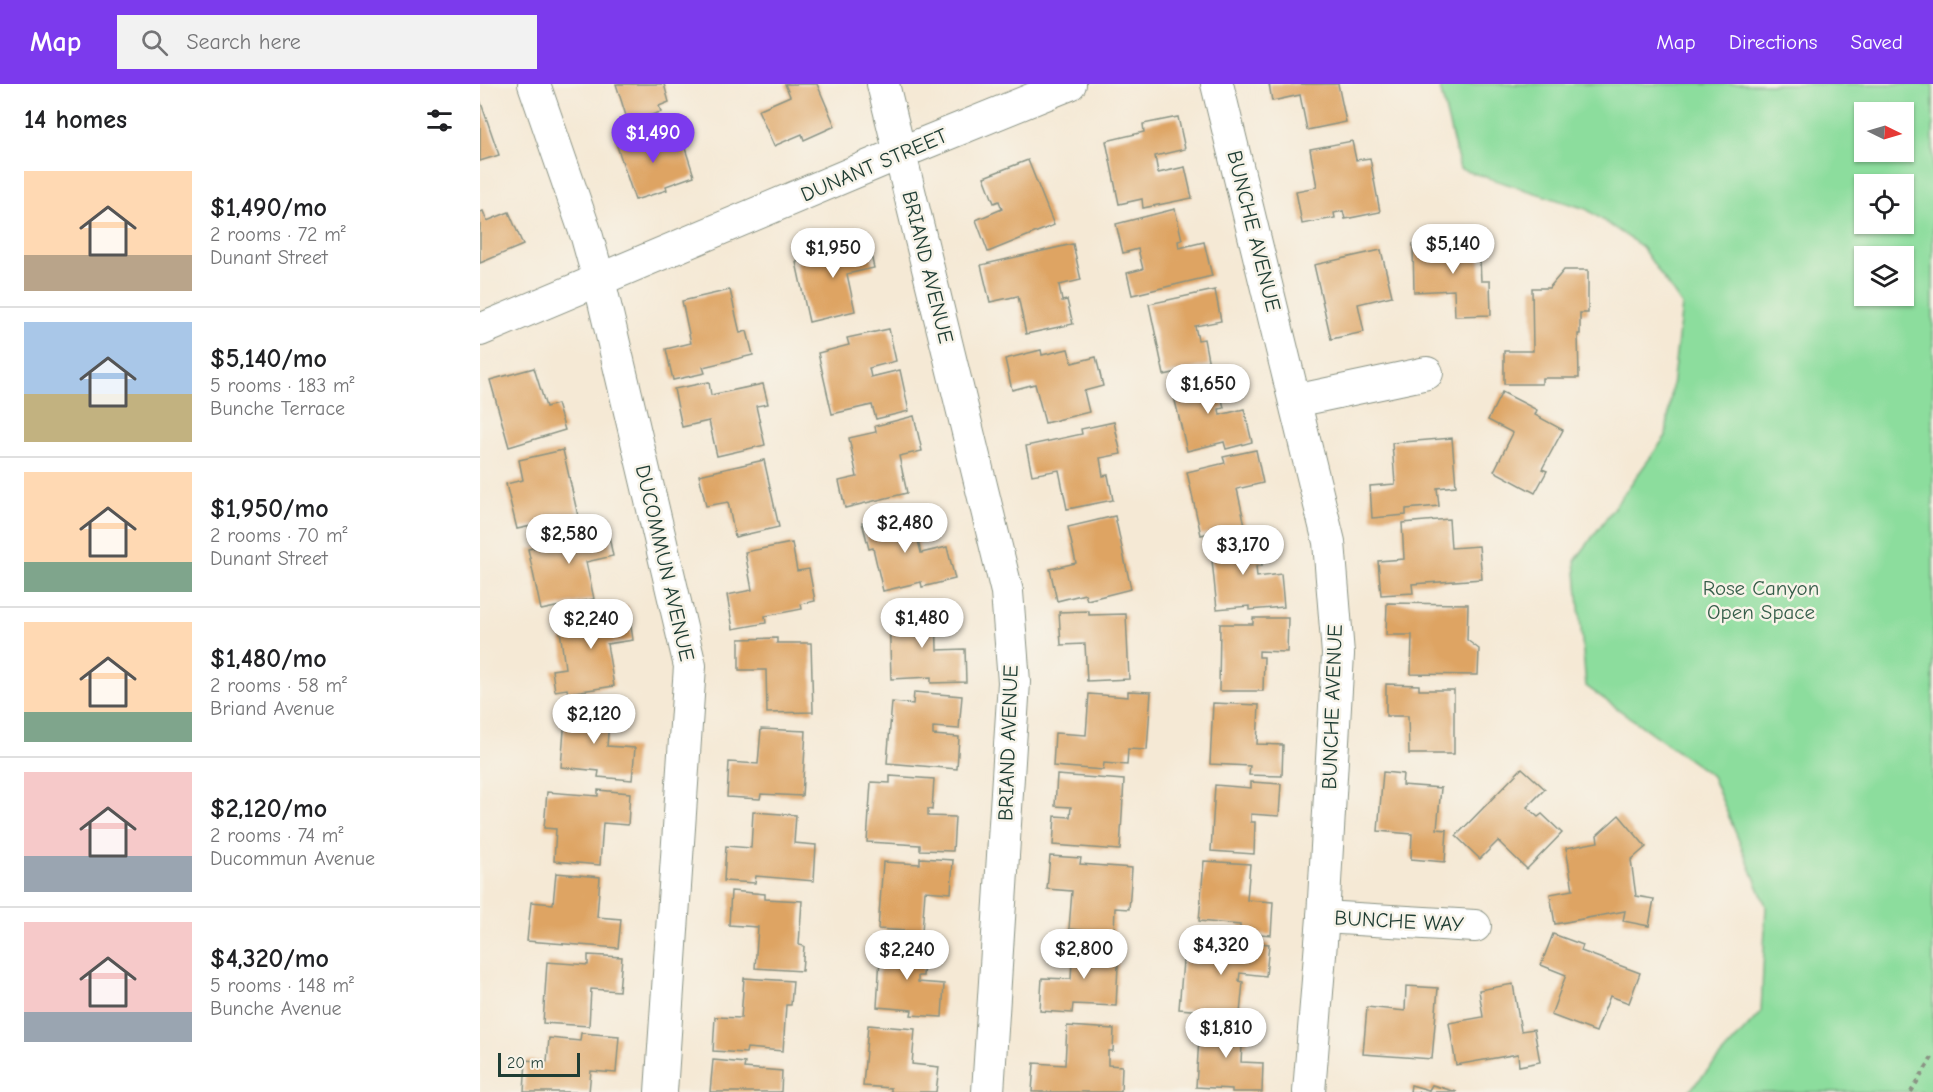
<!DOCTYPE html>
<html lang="en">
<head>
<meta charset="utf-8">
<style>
  :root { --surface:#fff; --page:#f2f2f2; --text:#202124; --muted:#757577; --line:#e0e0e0; --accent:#7c3aed }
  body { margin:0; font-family:"Comic Neue",sans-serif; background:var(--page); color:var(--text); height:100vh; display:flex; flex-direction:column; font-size:22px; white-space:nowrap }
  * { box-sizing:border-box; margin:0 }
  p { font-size:20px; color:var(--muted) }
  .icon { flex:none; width:33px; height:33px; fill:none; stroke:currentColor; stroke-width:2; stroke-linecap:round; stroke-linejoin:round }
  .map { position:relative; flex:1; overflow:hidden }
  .details { display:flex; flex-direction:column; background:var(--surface); width:480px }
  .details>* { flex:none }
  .needle { width:39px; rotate:95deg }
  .fabs { position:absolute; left:1374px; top:18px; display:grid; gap:12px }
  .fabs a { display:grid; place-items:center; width:60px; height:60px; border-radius:0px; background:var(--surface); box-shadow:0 2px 4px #0004; font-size:30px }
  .scale { position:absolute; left:18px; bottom:15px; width:82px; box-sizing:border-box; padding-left:6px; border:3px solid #1f3d34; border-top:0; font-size:16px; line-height:21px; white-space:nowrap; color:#1f3d34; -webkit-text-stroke:4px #f7f3e8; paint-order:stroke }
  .price { position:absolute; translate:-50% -51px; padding:0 14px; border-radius:21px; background:#fff; color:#222; font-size:20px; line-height:39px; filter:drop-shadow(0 2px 3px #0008) }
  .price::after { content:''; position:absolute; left:50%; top:36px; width:18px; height:14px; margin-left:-9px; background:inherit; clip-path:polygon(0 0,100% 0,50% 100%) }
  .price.current { background:var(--accent); color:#fff }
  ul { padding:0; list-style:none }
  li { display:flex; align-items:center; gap:18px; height:150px; padding:0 24px }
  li+li { border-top:2px solid var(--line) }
  li span { display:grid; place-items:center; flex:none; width:168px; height:120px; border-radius:0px; color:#555 }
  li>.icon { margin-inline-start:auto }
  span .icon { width:72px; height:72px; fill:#fffc; stroke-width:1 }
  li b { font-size:26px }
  h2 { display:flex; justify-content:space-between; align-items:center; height:72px; padding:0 24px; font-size:26px }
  header { display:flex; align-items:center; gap:36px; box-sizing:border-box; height:84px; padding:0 30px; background:var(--accent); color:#fff }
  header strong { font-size:28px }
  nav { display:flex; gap:33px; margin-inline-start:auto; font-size:21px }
  .search { width:420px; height:54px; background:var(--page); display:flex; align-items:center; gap:15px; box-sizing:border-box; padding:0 21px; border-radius:0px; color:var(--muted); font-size:22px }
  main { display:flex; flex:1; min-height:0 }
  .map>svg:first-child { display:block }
  .green { fill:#8cdd9d; stroke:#568d68; stroke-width:1.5; fill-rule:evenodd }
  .building { fill:#dea464 }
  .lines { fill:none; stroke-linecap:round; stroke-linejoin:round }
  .street-casing { stroke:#8a9384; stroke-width:34 }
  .path { stroke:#8a9384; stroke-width:4; stroke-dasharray:4.5 4.5; stroke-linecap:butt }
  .street { stroke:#fff; stroke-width:32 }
  .labels { text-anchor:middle; stroke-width:5; stroke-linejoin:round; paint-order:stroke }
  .street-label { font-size:21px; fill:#1f3d34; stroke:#f7f3e8 }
  .park-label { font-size:21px; fill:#355d49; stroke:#f7f3e8 }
</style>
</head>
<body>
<header>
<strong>Map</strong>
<div class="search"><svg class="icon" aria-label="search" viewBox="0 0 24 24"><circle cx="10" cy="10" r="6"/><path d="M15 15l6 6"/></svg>Search here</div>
<nav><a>Map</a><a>Directions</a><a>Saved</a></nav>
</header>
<main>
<section class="details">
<h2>14 homes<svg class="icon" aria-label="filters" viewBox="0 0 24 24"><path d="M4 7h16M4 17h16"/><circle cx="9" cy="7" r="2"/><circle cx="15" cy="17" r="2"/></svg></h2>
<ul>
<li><span style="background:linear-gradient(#ffd9b3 70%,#b9a48a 0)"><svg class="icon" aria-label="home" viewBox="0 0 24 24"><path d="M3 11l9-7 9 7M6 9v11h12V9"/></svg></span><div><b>$1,490/mo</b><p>2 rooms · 72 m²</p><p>Dunant Street</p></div></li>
<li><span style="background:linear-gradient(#a9c7e8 60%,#c2b280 0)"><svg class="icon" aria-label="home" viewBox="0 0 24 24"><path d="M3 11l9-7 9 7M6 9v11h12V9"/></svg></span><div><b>$5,140/mo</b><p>5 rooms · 183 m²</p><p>Bunche Terrace</p></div></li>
<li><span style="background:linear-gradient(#ffd9b3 75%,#7fa58c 0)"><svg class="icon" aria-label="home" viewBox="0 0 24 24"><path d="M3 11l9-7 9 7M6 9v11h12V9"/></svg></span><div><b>$1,950/mo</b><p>2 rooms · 70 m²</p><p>Dunant Street</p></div></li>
<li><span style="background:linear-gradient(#ffd9b3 75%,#7fa58c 0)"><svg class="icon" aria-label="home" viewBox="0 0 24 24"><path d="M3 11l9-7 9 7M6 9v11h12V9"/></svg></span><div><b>$1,480/mo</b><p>2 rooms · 58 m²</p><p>Briand Avenue</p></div></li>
<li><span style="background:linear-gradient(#f6c9c9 70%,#9aa5b1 0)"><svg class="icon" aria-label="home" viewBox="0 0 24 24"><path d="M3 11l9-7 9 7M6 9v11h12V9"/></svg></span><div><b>$2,120/mo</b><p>2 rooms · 74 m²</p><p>Ducommun Avenue</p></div></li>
<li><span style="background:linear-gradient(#f6c9c9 75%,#9aa5b1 0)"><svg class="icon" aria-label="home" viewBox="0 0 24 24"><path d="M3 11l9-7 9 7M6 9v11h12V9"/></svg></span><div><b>$4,320/mo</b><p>5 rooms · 148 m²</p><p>Bunche Avenue</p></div></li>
</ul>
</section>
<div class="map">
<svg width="1453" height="1008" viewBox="0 0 1453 1008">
  <rect width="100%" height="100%" fill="#f7f3e8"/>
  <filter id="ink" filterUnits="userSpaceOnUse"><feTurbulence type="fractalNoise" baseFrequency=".0167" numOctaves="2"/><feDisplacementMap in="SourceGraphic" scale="12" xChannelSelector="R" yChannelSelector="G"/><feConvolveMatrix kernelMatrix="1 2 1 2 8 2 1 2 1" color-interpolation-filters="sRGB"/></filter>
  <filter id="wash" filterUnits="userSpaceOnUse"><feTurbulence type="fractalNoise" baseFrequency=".008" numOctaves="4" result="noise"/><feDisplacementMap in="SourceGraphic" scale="24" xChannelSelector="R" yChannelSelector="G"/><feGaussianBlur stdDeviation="1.35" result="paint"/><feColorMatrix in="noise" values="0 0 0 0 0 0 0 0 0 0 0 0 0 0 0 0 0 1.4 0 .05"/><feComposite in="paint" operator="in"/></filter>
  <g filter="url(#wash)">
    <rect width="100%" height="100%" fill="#f5e9d5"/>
    <!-- green -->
    <path class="green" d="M959,0H1453V1008H1208L1281,928L1286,822L1232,692L1106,602L1095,477L1186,352L1202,221L1161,162L1106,125L980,85ZM1384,28H1424V68H1384ZM1384,100H1424V140H1384ZM1384,172H1424V212H1384Z"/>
    <g id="blocks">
      <!-- building -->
      <g class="building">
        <path d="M136,0H184L189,18L179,22L181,28L148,38Z"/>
        <path d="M305,0H337L355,42L324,56L322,50L294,62L278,26L310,12Z"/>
        <path d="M789,0H858L866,38L827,46L820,11L792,17Z"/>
        <path d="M0,16L19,71L0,77Z"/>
        <path d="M698,33L705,65L675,72L678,89L705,83L712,114L663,124L662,115L639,120L626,57L664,48L663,40Z"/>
        <path d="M161,47L167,64L201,52L214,92L186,102L187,106L155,116L135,56Z"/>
        <path d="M872,57L876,76L890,74L900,128L865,135L863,127L854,129L855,134L822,140L816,107L837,103L830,65Z"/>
        <path d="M548,76L574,141L508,168L496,136L522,125L519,117L514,119L504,93Z"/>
        <path d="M695,125L702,156L698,157L699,164L724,158L732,192L652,211L647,189L663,185L658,165L643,169L636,140Z"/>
        <path d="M3,127L7,137L29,128L43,161L0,179V128Z"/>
        <path d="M387,153L394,184L367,190L375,227L329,238L316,178L357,169L355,160Z"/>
        <path d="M999,157L1001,197H1010L1011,231L975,232L974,206L934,208L933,160Z"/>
        <path d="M593,160L601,196L579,201L582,217L587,216L593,240L546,250L538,212L510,218L501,181Z"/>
        <path d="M901,166L912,212L878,220L884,248L851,255L834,181Z"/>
        <path d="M1084,186H1108V229H1100V250H1098L1099,294H1062V300H1024V267H1053L1052,204H1069Z"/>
        <path d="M250,206L260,249L267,247L273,271L223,283L225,289L193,296L186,265L211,259L202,217Z"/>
        <path d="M735,206L741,237L715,242L718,256L724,255L729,281L684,291L669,220Z"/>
        <path d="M409,245L416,277L389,284L391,293L420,286L429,327L396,335L392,321L352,330L338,269L369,261L367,254Z"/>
        <path d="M588,265L592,279L616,273L623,302L604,307L609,328L565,339L555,300L532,306L525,275L561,266L562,271Z"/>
        <path d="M54,284L66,323L77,320L85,346L29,363L10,296Z"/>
        <path d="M736,289L744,324L739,325L740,331L764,325L772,358L746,365L744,358L707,367L691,300Z"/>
        <path d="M229,298L231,311L283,300L288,320L276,322L285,361L237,372L229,337L202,343L194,305Z"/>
        <path d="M1022,308L1057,326L1055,331L1083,346L1062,385L1067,387L1055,409L1014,387L1033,349L1008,336Z"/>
        <path d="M434,332L442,367L419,372L427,409L365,424L359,397L377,393L369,354L396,348L395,342Z"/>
        <path d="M634,338L641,370L620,374L623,392L628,391L633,416L587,425L579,386L552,391L546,362L602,350L601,345Z"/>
        <path d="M972,354L976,402L957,404L959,422L926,425V431L892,434L890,402L915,400L912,359Z"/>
        <path d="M83,366L98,432L37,445L26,400L43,396L39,376Z"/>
        <path d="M776,366L783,399L757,405L765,441L721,451L707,388L745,379L743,373Z"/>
        <path d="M284,376L299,443L255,453L248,418L226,422L219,391Z"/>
        <path d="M431,426L441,469L467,463L475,495L442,503L441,498L403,507L393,464L389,465L382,438Z"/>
        <path d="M635,432L651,505L607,516L605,510L577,517L570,485L596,479L588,443Z"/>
        <path d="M969,435L971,464L999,462L1002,495L932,500L933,509L901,511L898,477L924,475L922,439Z"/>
        <path d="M126,438L133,472L106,478L114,515L61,526L48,465L77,459L75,449Z"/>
        <path d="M779,452L782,482H776L777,493L801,490L804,523L769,526V522L737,525L730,456Z"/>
        <path d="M312,459L317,487L329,485L335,517L321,520L322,525L285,532L286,539L253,545L247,511L272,506L265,468Z"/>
        <path d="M907,519L988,520L987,556L999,565L998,591L931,590L932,551H906Z"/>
        <path d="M148,522L153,556L127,560L134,602L88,609L87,605L75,607L72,586L85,584L79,539L115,534L114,528Z"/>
        <path d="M456,524L457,566L485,565L486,598L451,599V593L411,595L409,526Z"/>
        <path d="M609,527V531L646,530L649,595L607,597L605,560L581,561L579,528Z"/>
        <path d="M773,534H808L807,568L779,567V573H784L783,607H739L740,540H773Z"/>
        <path d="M297,554V559H331L333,628L287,629L286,586H259V555Z"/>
        <path d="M906,600L939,601V606H974V670H929L928,632H906Z"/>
        <path d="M648,607L671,608L667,666L648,665L647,681L624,679L623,686L573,682L575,649L606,651L609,610L648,613Z"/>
        <path d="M434,608L482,612L479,645L453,643V651L479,653L477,685L407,679L412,618L433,620Z"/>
        <path d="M733,619L779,621L777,660L803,661L802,692L769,691L770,682L730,680Z"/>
        <path d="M86,622L130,626L127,662L155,664L152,696L118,693L119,687L81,683Z"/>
        <path d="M281,645L326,647L322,712L281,710L280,715L247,713L249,678L278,680Z"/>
        <path d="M1042,684L1065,705L1047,723L1058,733L1062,730L1082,749L1047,785L1018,757L1000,775L976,752Z"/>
        <path d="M903,688L923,690L922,701L961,704L957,745L967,746L965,778L931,775L932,750L898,747Z"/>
        <path d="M577,691L644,696L640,766L573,761L575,732L590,733L591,723L575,722Z"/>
        <path d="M410,692L454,695L452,726L448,725V732L475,733L473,767L440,766V761L387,758L391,698L410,699Z"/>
        <path d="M771,698L801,700L799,732L771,730V738H775L774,770L731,767L735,701L771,704Z"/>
        <path d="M118,706L150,709L148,741L123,739L120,781L74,777L76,745L64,744L67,708L118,712Z"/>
        <path d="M273,728L316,731L314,759L336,761L334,797L276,792L275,799L244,797L246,762L271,764Z"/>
        <path d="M1139,731L1166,763L1151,776L1156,812L1174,815L1169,842L1143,837L1145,827L1075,840L1070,810L1093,806L1086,764L1118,758L1117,751Z"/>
        <path d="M570,772L601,774L600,780L652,784L649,825L635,824L634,849L589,845L592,807L567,805Z"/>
        <path d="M440,774L473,776L471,809L445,807L442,848L398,845L403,778L440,780Z"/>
        <path d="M724,777L770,780L767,816L793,818L791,851L760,848V841L719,837Z"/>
        <path d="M76,789L120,793L117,833L141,835L138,864L47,857L51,818L73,820Z"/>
        <path d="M251,807L285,810V815L322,817L319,861L324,862L322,887L275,884L278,843L249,841Z"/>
        <path d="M1073,850L1103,861L1101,867L1160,889L1149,919L1130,912L1116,948L1071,931L1086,891L1061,881Z"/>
        <path d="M401,857L445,860L443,892H438V898L464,900L462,933L431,931L432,926L397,923Z"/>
        <path d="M758,857L789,860L786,892L760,889L759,897L763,898L760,930L699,925L703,877L719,879L721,859L758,863Z"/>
        <path d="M593,859L639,861L636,922L593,920L592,929L560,927L562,894L591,895Z"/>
        <path d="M108,871L142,873L139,907L111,905L109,942L63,939L67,878L108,881Z"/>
        <path d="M264,894L313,897L311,921H306L303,967L267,964L266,969L233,967L235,933L261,934Z"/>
        <path d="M1033,900L1041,947L1054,945L1060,978L1039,982L1038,970L976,981L969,939L1003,933L999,906Z"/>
        <path d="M926,902L958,904L952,975L883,970L887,923L925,927Z"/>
        <path d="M720,937L768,940L767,962H762L761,978L783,979L782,1008H752V1005L716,1003Z"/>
        <path d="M388,941L435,945L432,980L459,983L456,1008H411V1004L383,1002Z"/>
        <path d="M587,942L634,945L633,967H628V981L642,982L641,1008H552L554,979L585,981Z"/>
        <path d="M101,949L139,952L136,989L111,987L109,1008H44L46,976L67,978L69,954L100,957Z"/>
        <path d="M233,976L265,979L264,984L302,987L301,1008H230Z"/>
        <path d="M931,1001L949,1006L952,1001L977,1008H930Z"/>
      </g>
    </g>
  </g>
  <g filter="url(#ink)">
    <use href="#blocks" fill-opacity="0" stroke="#8a9384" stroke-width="1.5"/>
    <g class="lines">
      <defs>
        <g id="street">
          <path d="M54,0L107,153L119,196L210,582L181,1008"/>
          <path d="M403,0L527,508L534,598L508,1008"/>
          <path d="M737,0L849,458L858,570L843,833L829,1008"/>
          <path d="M0,246L420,69L590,0"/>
          <path d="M815,317L947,289"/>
          <path d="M843,833L995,842"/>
        </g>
      </defs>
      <!-- street casing -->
      <use href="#street" class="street-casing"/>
      <!-- path -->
      <path class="path" d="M1431,1008L1453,972"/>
      <!-- street -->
      <use href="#street" class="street"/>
    </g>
  </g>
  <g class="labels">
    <!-- street labels -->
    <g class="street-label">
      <text transform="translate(394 81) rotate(-23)" y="7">DUNANT STREET</text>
      <text transform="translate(774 147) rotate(76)" y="7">BUNCHE AVENUE</text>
      <text transform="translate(448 183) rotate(76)" y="7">BRIAND AVENUE</text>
      <text transform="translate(185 479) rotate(77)" y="7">DUCOMMUN AVENUE</text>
      <text transform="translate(852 623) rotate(-88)" y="7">BUNCHE AVENUE</text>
      <text transform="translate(528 659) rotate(-88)" y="7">BRIAND AVENUE</text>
      <text transform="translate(919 837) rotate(3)" y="7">BUNCHE WAY</text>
    </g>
    <!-- park labels -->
    <g class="park-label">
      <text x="1281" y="511">Rose Canyon<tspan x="1281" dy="24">Open Space</tspan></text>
    </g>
  </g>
</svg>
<div class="fabs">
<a><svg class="needle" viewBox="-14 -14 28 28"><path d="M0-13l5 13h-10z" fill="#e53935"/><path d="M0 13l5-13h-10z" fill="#757577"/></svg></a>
<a><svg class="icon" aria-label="locate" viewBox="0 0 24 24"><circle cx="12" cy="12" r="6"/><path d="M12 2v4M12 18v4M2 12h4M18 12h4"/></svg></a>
<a><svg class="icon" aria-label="layers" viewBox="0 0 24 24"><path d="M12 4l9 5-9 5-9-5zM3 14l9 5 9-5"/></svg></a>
</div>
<div class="scale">20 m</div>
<b class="price current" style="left:173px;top:80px">$1,490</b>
<b class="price" style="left:973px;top:191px">$5,140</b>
<b class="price" style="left:353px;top:195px">$1,950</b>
<b class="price" style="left:728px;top:331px">$1,650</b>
<b class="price" style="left:425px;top:470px">$2,480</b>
<b class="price" style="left:89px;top:481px">$2,580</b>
<b class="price" style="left:763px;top:492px">$3,170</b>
<b class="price" style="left:442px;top:565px">$1,480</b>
<b class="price" style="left:111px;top:566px">$2,240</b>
<b class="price" style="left:114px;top:661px">$2,120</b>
<b class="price" style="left:741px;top:892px">$4,320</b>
<b class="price" style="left:604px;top:896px">$2,800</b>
<b class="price" style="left:427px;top:897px">$2,240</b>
<b class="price" style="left:746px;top:975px">$1,810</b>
</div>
</main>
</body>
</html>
